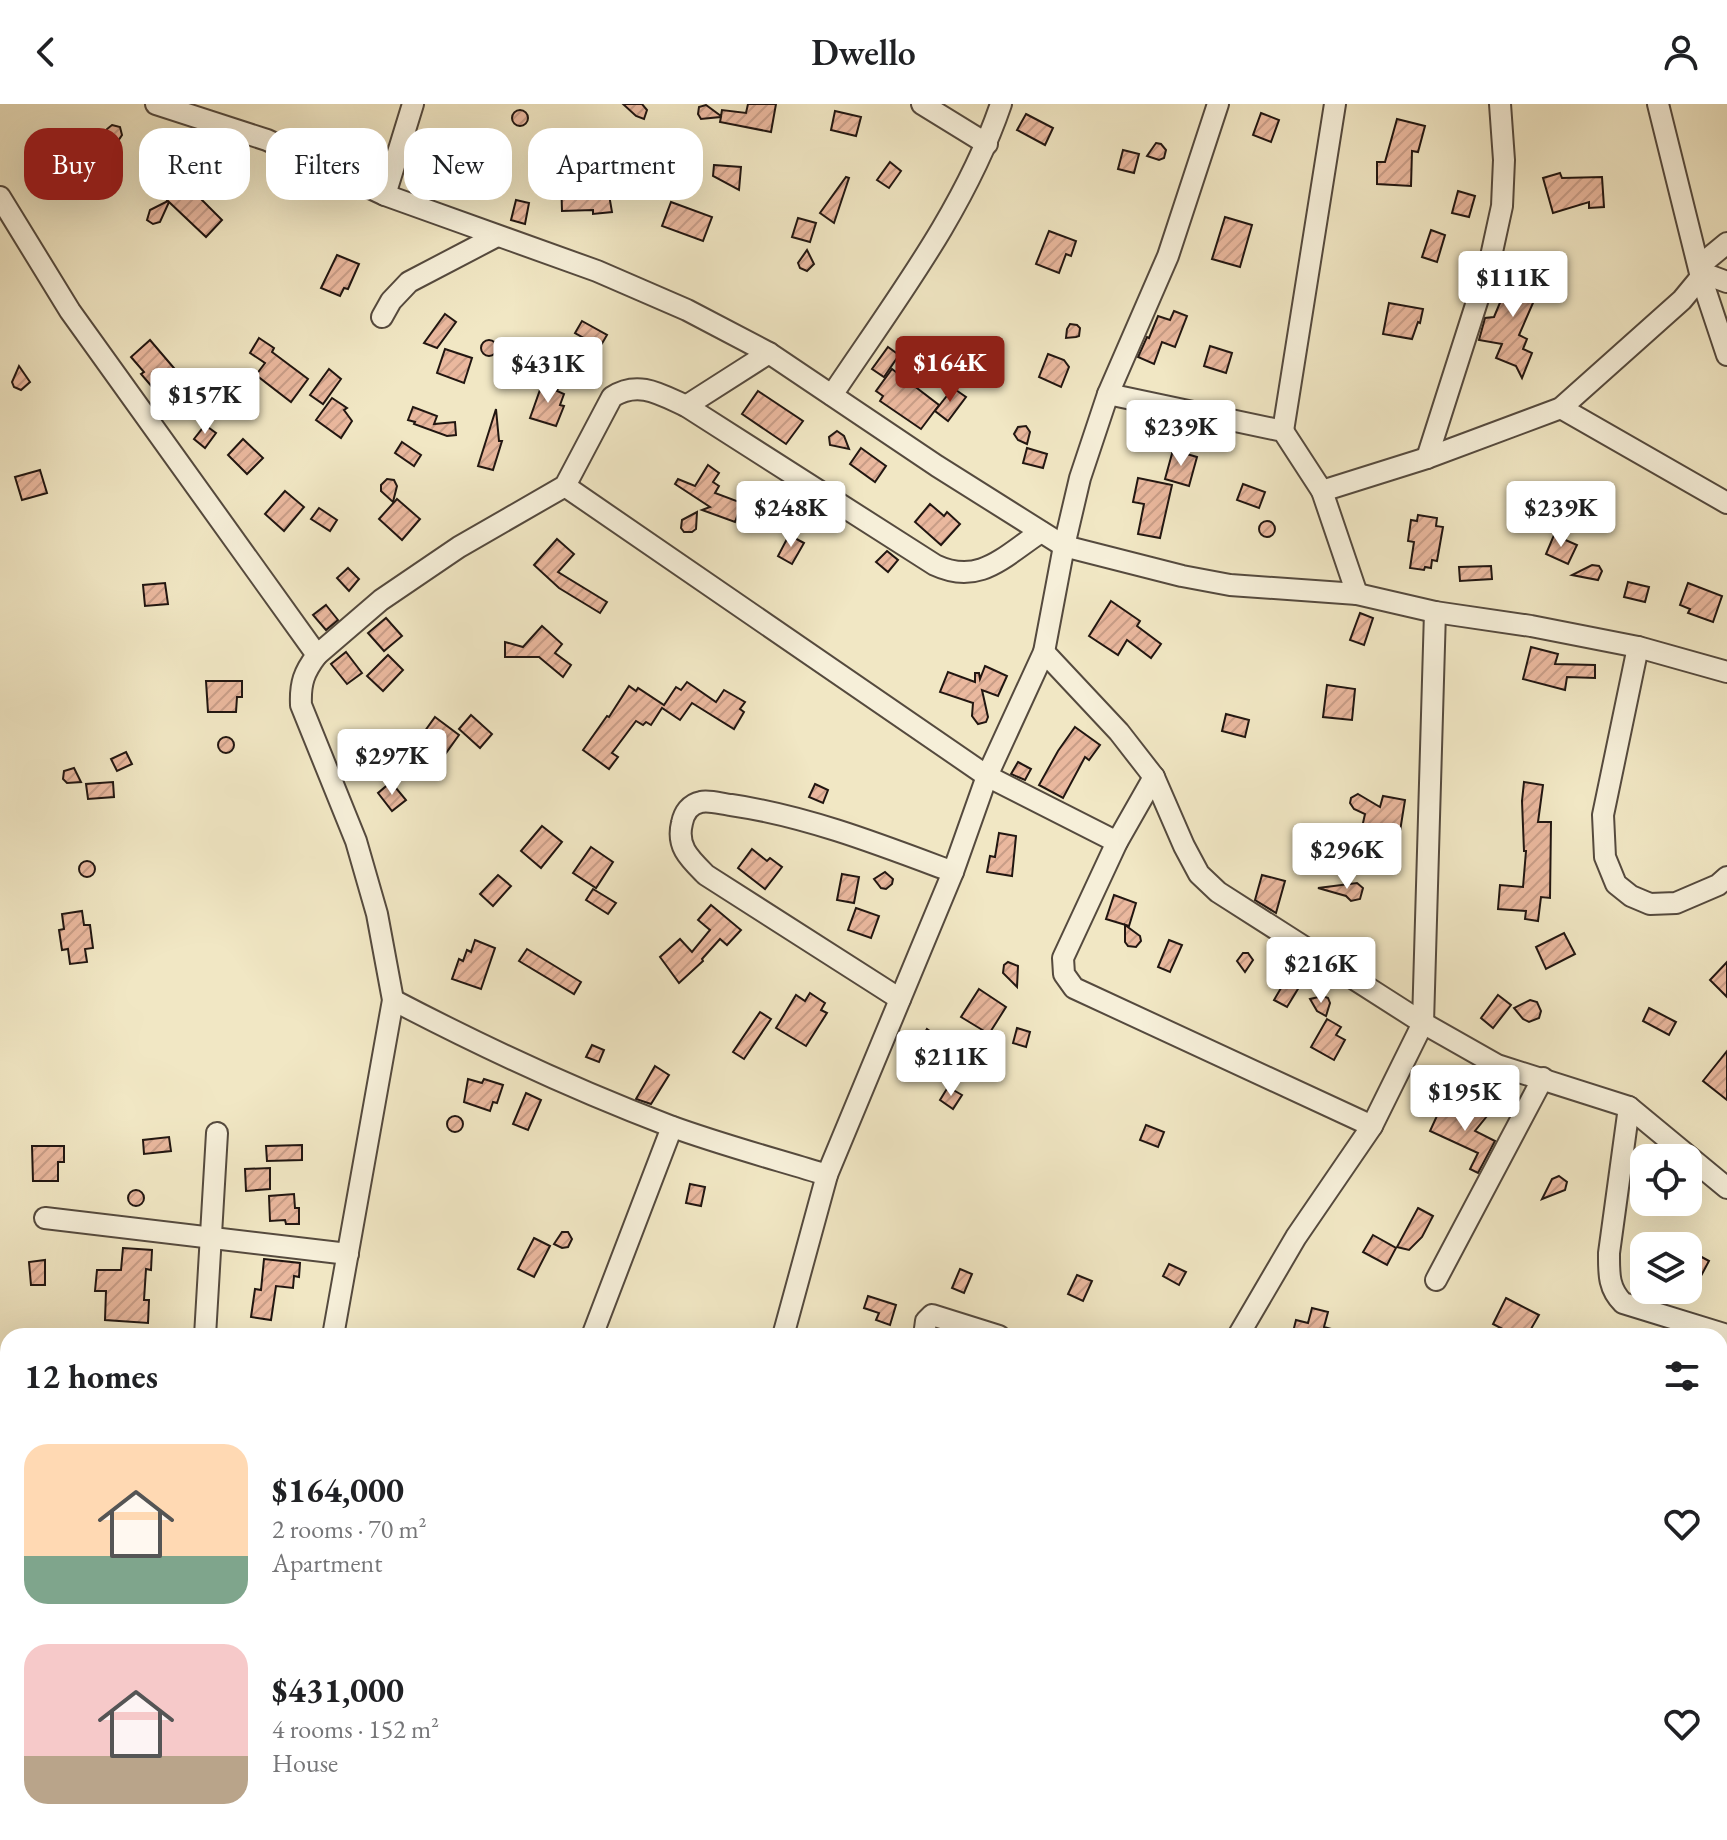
<!DOCTYPE html>
<html lang="en">
<head>
<meta charset="utf-8">
<style>
  :root { --surface:#fff; --page:#f6f6f6; --text:#202124; --muted:#757577; --accent:#8f2418 }
  body { margin:0; font-family:"EB Garamond",serif; background:var(--page); color:var(--text); height:100vh; display:flex; flex-direction:column; font-size:30px; white-space:nowrap }
  * { box-sizing:border-box; margin:0 }
  p { font-size:26px; color:var(--muted) }
  .icon { flex:none; width:44px; height:44px; fill:none; stroke:currentColor; stroke-width:2; stroke-linecap:round; stroke-linejoin:round }
  .map { position:relative; flex:1; overflow:hidden }
  .panel { position:absolute; left:0px; top:1224px; width:1728px; height:512px; display:flex; flex-direction:column; background:var(--surface); border-radius:24px 24px 0 0; box-shadow:0 8px 32px #0002 }
  .panel>* { flex:none }
  .banner { position:absolute; left:24px; top:24px; width:800px; height:72px; display:flex; gap:16px }
  .tools { position:absolute; left:1630px; top:1040px; display:grid; gap:16px }
  .tools a { display:grid; place-items:center; width:72px; height:72px; border-radius:16px; background:var(--surface); box-shadow:0 8px 32px #0002; font-size:40px }
  .price { position:absolute; translate:-50% -68px; padding:0 18px; border-radius:8px; background:#fff; color:#222; font-size:26px; line-height:52px; filter:drop-shadow(0 2px 4px #0008) }
  .price::after { content:''; position:absolute; left:50%; top:48px; width:24px; height:18px; margin-left:-12px; background:inherit; clip-path:polygon(0 0,100% 0,50% 100%) }
  .price.current { background:var(--accent); color:#fff }
  ul { padding:0; list-style:none }
  li { display:flex; align-items:center; gap:24px; height:200px; padding:0 24px }
  li span { display:grid; place-items:center; flex:none; width:224px; height:160px; border-radius:24px; color:#555 }
  li>.icon { margin-inline-start:auto }
  span .icon { width:96px; height:96px; fill:#fffc; stroke-width:1 }
  li b { font-size:34px }
  h2 { display:flex; justify-content:space-between; align-items:center; height:96px; padding:0 24px; font-size:34px }
  .tag { padding:0 28px; border-radius:24px; background:var(--surface); box-shadow:0 8px 32px #0002; font-size:28px; line-height:72px }
  .tag.current { background:var(--accent); color:#fff }
  header { display:flex; justify-content:space-between; align-items:center; height:104px; padding:0 24px; background:var(--surface); font-size:36px; font-weight:600 }
  .map>svg:first-child { display:block }
  .building { fill:url(#building-hatch); stroke:#211611; stroke-width:2 }
  .lines { fill:none; stroke-linecap:round; stroke-linejoin:round }
  .minor-casing { stroke:#554a3e; stroke-width:24 }
  .minor { stroke:#f6efd9; stroke-width:20 }
</style>
</head>
<body>
<header><svg class="icon" aria-label="back" viewBox="0 0 24 24"><path d="M15 5l-7 7 7 7"/></svg>Dwello<svg class="icon" aria-label="person" viewBox="0 0 24 24"><circle cx="12" cy="8" r="4"/><path d="M4 21q1-7 8-7t8 7"/></svg></header>
<div class="map">
<svg width="1727" height="1736" viewBox="0 0 1727 1736">
  <defs>
    <pattern id="building-hatch" width="6" height="6" patternUnits="userSpaceOnUse" patternTransform="scale(2)"><rect width="6" height="6" fill="#eab89e"/><path d="M-1 1l2-2M0 6l6-6M5 7l2-2" fill="none" stroke="#c89d87"/></pattern>
  </defs>
  <rect width="100%" height="100%" fill="#f1e7c4"/>
  <filter id="stains"><feTurbulence type="fractalNoise" baseFrequency=".0025" numOctaves="4"/><feColorMatrix values="0 0 0 0 .2 0 0 0 0 .09 0 0 0 0 .02 0 0 0 .5 -.17"/></filter>
  <radialGradient id="worn" r=".72"><stop offset=".6" stop-color="#630" stop-opacity="0"/><stop offset="1" stop-color="#630" stop-opacity=".3"/></radialGradient>
  <!-- building -->
  <g class="building">
    <path d="M623,0H642L647,6L644,15L636,12Z"/>
    <path d="M748,0H776L771,28L720,18L721,13L701,15L698,10L699,3L706,1L721,12L722,6L746,9Z"/>
    <circle cx="520" cy="14" r="8"/>
    <path d="M835,7L861,13L856,32L831,26Z"/>
    <path d="M1261,9L1279,16L1271,38L1253,31Z"/>
    <path d="M1026,10L1053,24L1045,41L1017,26Z"/>
    <path d="M1397,15L1425,22L1418,48L1412,47L1411,82L1377,80V58H1385Z"/>
    <path d="M112,21L120,23L122,31L118,37L104,40L106,58L78,61L75,37L103,35L107,25Z"/>
    <path d="M438,28L464,37L458,56L450,53L444,70L429,65L431,57L426,55L432,36L435,37Z"/>
    <path d="M1156,39L1161,40L1166,46L1164,54L1159,56L1147,52Z"/>
    <path d="M1123,46L1139,50L1134,69L1118,65Z"/>
    <path d="M890,58L901,67L889,84L877,76Z"/>
    <path d="M714,61L741,63L739,86L713,72Z"/>
    <path d="M1560,69L1562,74L1602,73L1604,103L1589,104V98L1553,109L1543,74Z"/>
    <path d="M179,73L222,116L206,133L169,98L160,118L153,120L147,116L150,106L168,97L164,93Z"/>
    <path d="M561,73H606L612,108L593,110V106L562,107Z"/>
    <path d="M846,73L849,74L834,119L820,109Z"/>
    <path d="M1458,87L1475,92L1469,113L1452,109Z"/>
    <path d="M516,96L529,99L525,120L511,116Z"/>
    <path d="M671,98L712,113L703,137L662,122Z"/>
    <path d="M1225,113L1252,121L1240,163L1212,155Z"/>
    <path d="M798,114L816,119L810,138L792,133Z"/>
    <path d="M1431,126L1445,131L1437,158L1422,153Z"/>
    <path d="M1049,127L1076,137L1071,152L1066,150L1059,169L1036,160Z"/>
    <path d="M807,146L814,160L807,167L800,164L798,159Z"/>
    <path d="M337,151L359,160L348,185L344,184L340,192L321,184Z"/>
    <path d="M1515,163L1543,176L1519,231L1527,235L1523,245L1532,249L1522,274L1516,262L1496,254L1502,240L1479,236L1485,214L1494,213Z"/>
    <path d="M1389,199L1423,205L1420,219L1418,218L1412,235L1383,230Z"/>
    <path d="M1174,207L1187,212L1175,243L1162,238L1154,260L1138,253L1147,233L1149,234L1158,212L1170,216Z"/>
    <path d="M445,210L456,218L437,244L424,239Z"/>
    <path d="M582,217L607,231L600,243L575,229Z"/>
    <path d="M1070,220L1077,221L1080,224L1079,232L1076,233L1066,234L1067,225Z"/>
    <path d="M259,234L274,244L272,248L308,275L291,298L256,271L265,259L250,249Z"/>
    <circle cx="489" cy="244" r="8"/>
    <path d="M150,236L179,270L166,282L164,280L158,285L155,282L153,284L141,270L144,268L131,253Z"/>
    <path d="M1210,242L1232,249L1226,269L1204,262Z"/>
    <path d="M888,243L899,251L884,273L872,265Z"/>
    <path d="M445,245L472,254L464,279L437,269Z"/>
    <path d="M1048,250L1064,256L1069,263L1061,283L1039,273Z"/>
    <path d="M19,262L30,278L21,286L14,283L12,278Z"/>
    <path d="M329,265L341,275L323,300L310,291Z"/>
    <path d="M892,265L939,301L921,325L880,297L883,292L876,287Z"/>
    <path d="M546,278L559,282L557,287L564,290L560,301L564,302L556,322L530,314L541,283L544,284Z"/>
    <path d="M953,284L966,293L948,317L935,307Z"/>
    <path d="M758,287L803,317L786,340L742,310Z"/>
    <path d="M332,294L347,304L344,306L352,317L341,334L316,316Z"/>
    <path d="M413,303L437,312L434,320L455,318L456,331L447,332L414,320L415,318L408,316Z"/>
    <path d="M496,305L499,337H502L493,366L478,362Z"/>
    <path d="M205,321L216,329L205,344L194,335Z"/>
    <path d="M1026,322L1030,328L1027,340L1018,336L1014,330L1018,323Z"/>
    <path d="M837,327L844,332L849,345L830,341L829,333Z"/>
    <path d="M243,335L263,354L247,370L228,351Z"/>
    <path d="M402,338L421,351L414,362L395,349Z"/>
    <path d="M861,344L886,362L875,378L850,360Z"/>
    <path d="M1027,344L1047,350L1043,364L1023,359Z"/>
    <path d="M1173,346L1197,353L1189,382L1165,375Z"/>
    <path d="M708,361L719,369L713,378L719,382L715,389L742,399L735,418L702,406L710,403L675,380L678,375L695,382Z"/>
    <path d="M40,366L47,389L22,396L15,373Z"/>
    <path d="M1138,374L1172,381L1160,434L1138,430L1144,400L1133,398Z"/>
    <path d="M387,375L394,376L397,382L393,398L381,387V381Z"/>
    <path d="M1243,380L1265,388L1259,404L1237,396Z"/>
    <path d="M285,387L304,403L284,427L265,410Z"/>
    <path d="M397,395L420,415L402,436L379,415Z"/>
    <path d="M930,400L944,412L947,408L960,420L941,441L915,418Z"/>
    <path d="M319,404L337,416L330,427L311,415Z"/>
    <path d="M697,408L696,425L692,428H684L681,424L682,416Z"/>
    <path d="M1418,411L1437,414L1436,422L1443,423L1437,457L1432,456L1431,464L1425,463L1424,466L1410,464L1414,438L1408,437L1411,416L1417,417Z"/>
    <circle cx="1267" cy="425" r="8"/>
    <path d="M789,431L804,439L792,460L778,452Z"/>
    <path d="M1554,431L1577,441L1568,460L1546,450Z"/>
    <path d="M557,435L574,450L558,468L607,498L600,509L559,484L534,461Z"/>
    <path d="M887,447L898,456L888,468L876,458Z"/>
    <path d="M1592,461L1599,462L1602,467L1598,476L1572,471Z"/>
    <path d="M1491,462L1492,475L1460,477L1459,463Z"/>
    <path d="M348,464L359,475L349,487L337,474Z"/>
    <path d="M1628,478L1649,483L1645,498L1624,493Z"/>
    <path d="M165,479L168,500L145,502L143,481Z"/>
    <path d="M1688,479L1722,492L1713,518L1688,509L1690,505L1680,501Z"/>
    <path d="M1111,497L1140,517L1137,522L1161,540L1151,554L1127,536L1118,551L1089,532Z"/>
    <path d="M326,501L338,516L326,526L313,511Z"/>
    <path d="M1360,509L1373,514L1364,541L1350,536Z"/>
    <path d="M386,514L402,532L384,547L368,529Z"/>
    <path d="M542,522L562,540L555,549L571,561L563,573L539,553H505V538L523,543Z"/>
    <path d="M1531,543L1558,550L1555,560L1595,561V574L1567,573L1565,586L1523,575Z"/>
    <path d="M346,548L362,569L347,580L331,560Z"/>
    <path d="M388,551L403,566L383,587L367,572Z"/>
    <path d="M985,562L1007,572L998,592L982,586L988,613L986,618L978,620L972,612L973,599L940,588L948,568L975,578V569H979L980,575Z"/>
    <path d="M206,577H242V593H237L236,608H208Z"/>
    <path d="M687,578L716,598L724,586L745,598L740,605L744,608L734,625L692,599L680,616L662,604L651,621L646,618L643,621L636,617L612,649L618,653L609,665L583,646L607,612L609,613L629,582L636,587L638,584L664,601L676,583L681,586Z"/>
    <path d="M1327,581L1355,585L1352,616L1323,613Z"/>
    <path d="M1226,610L1249,616L1245,633L1222,627Z"/>
    <path d="M471,611L492,630L480,644L459,625Z"/>
    <path d="M435,613L459,631L441,656L417,638Z"/>
    <path d="M1075,623L1100,641L1089,656L1085,653L1063,694L1039,681L1058,647Z"/>
    <circle cx="226" cy="641" r="8"/>
    <path d="M126,648L132,660L117,667L111,655Z"/>
    <path d="M1018,658L1031,665L1025,676L1011,670Z"/>
    <path d="M74,664L81,678L67,679L63,675L64,667Z"/>
    <path d="M113,678L114,693L88,695L86,680Z"/>
    <path d="M391,678L406,696L392,707L378,689Z"/>
    <path d="M1524,678L1543,681L1538,718H1551L1550,794L1541,793L1538,817L1525,815L1526,807L1498,805L1500,781L1523,783L1526,747H1524L1522,697Z"/>
    <path d="M815,680L828,686L823,699L809,693Z"/>
    <path d="M1358,690L1380,703L1383,692L1405,696L1397,746L1359,737L1365,710L1354,705L1350,699L1351,694Z"/>
    <path d="M542,722L562,738L541,764L521,747Z"/>
    <path d="M999,729L1016,732L1012,772L987,768L990,752L995,753Z"/>
    <path d="M591,743L613,758L596,784L573,769Z"/>
    <path d="M752,745L767,757L770,754L782,763L765,785L738,764Z"/>
    <circle cx="87" cy="765" r="8"/>
    <path d="M885,768L893,775L892,780L886,785L881,784L874,775Z"/>
    <path d="M842,770L859,773L854,799L837,796Z"/>
    <path d="M498,771L511,782L493,802L480,790Z"/>
    <path d="M1262,771L1285,777L1276,809L1255,796Z"/>
    <path d="M1357,779L1363,784L1360,795L1351,797L1346,792L1318,784Z"/>
    <path d="M593,785L616,799L608,810L586,796Z"/>
    <path d="M1114,791L1136,799L1129,822L1106,815Z"/>
    <path d="M711,801L741,826L727,841L720,835L702,855L703,857L679,879L660,853L680,835L692,848L710,826L698,816Z"/>
    <path d="M856,804L879,812L871,834L848,826Z"/>
    <path d="M82,807L84,821H90L93,844L85,845L87,858L70,860L68,845L62,846L59,826L64,825L62,810Z"/>
    <path d="M1125,821L1140,832L1141,837L1136,843L1128,842L1125,838Z"/>
    <path d="M1564,829L1575,850L1546,865L1536,843Z"/>
    <path d="M475,836L495,844L481,885L452,875L459,855L463,857L467,846L471,848Z"/>
    <path d="M1169,836L1182,841L1170,868L1158,863Z"/>
    <path d="M527,845L581,878L574,890L519,857Z"/>
    <path d="M1243,849H1248L1253,856L1245,868L1237,857Z"/>
    <path d="M1008,858L1018,862L1017,883L1003,869L1004,861Z"/>
    <path d="M1727,858V893L1710,876Z"/>
    <path d="M1291,867L1304,875L1287,903L1274,896Z"/>
    <path d="M979,885L1006,903L989,930L961,913Z"/>
    <path d="M810,889L825,899L821,906L827,909L806,942L776,924L796,891L805,897Z"/>
    <path d="M1498,891L1511,901L1493,924L1481,914Z"/>
    <path d="M1323,892L1328,894L1330,899L1326,912L1317,907L1310,895Z"/>
    <path d="M1530,896L1537,898L1541,907L1539,914L1529,918L1523,915L1514,904Z"/>
    <path d="M1649,904L1676,918L1669,931L1643,917Z"/>
    <path d="M760,908L771,915L744,955L733,948Z"/>
    <path d="M1327,915L1341,923L1336,931L1345,936L1334,956L1311,943Z"/>
    <path d="M1017,924L1030,928L1026,943L1013,939Z"/>
    <path d="M927,925L940,934L932,948L919,938Z"/>
    <path d="M592,941L604,946L599,958L586,953Z"/>
    <path d="M1727,947V996L1703,977Z"/>
    <path d="M655,962L669,971L651,1000L636,995Z"/>
    <path d="M468,975L482,979L484,975L503,981L497,999L493,998L490,1007L464,998Z"/>
    <path d="M948,983L962,991L953,1005L940,996Z"/>
    <path d="M1435,985L1449,990L1444,1002L1431,998Z"/>
    <path d="M526,989L541,996L528,1026L513,1020Z"/>
    <path d="M1480,1002L1485,1004L1487,1012L1475,1027L1495,1037L1478,1069L1470,1065L1478,1049L1430,1027L1441,1003L1467,1015L1473,1005Z"/>
    <circle cx="455" cy="1020" r="8"/>
    <path d="M1146,1021L1164,1028L1158,1043L1140,1036Z"/>
    <path d="M169,1033L171,1047L144,1050L143,1036Z"/>
    <path d="M302,1041V1056L267,1057L266,1042Z"/>
    <path d="M32,1042H64V1058H58V1077H33Z"/>
    <path d="M270,1064V1085L246,1087L245,1065Z"/>
    <path d="M1559,1072L1567,1078L1565,1086L1542,1095L1552,1075Z"/>
    <path d="M690,1080L705,1083L701,1102L686,1099Z"/>
    <circle cx="136" cy="1094" r="8"/>
    <path d="M294,1090L295,1104H299V1120H286L285,1116L270,1117L269,1092Z"/>
    <path d="M1418,1104L1433,1112L1422,1133L1409,1146L1397,1143Z"/>
    <path d="M562,1128H568L572,1135L568,1143L562,1144L554,1140Z"/>
    <path d="M1373,1131L1396,1144L1387,1161L1363,1148Z"/>
    <path d="M534,1134L550,1142L534,1173L518,1165Z"/>
    <path d="M123,1144L152,1146L151,1166L146,1165L144,1196H149L148,1219L105,1216L106,1187H95L97,1166H121Z"/>
    <path d="M1698,1151L1709,1157L1688,1196V1169Z"/>
    <path d="M264,1155L300,1159L299,1173L294,1172L293,1184L276,1182L271,1216L251,1213L255,1185L261,1186Z"/>
    <path d="M45,1156V1181H31L29,1158Z"/>
    <path d="M1169,1160L1186,1168L1179,1181L1163,1172Z"/>
    <path d="M960,1165L972,1170L964,1189L952,1184Z"/>
    <path d="M1077,1171L1092,1177L1083,1197L1068,1190Z"/>
    <path d="M868,1192L896,1201L890,1221L876,1216L879,1209L864,1204Z"/>
    <path d="M1506,1194L1539,1211L1527,1232H1516L1493,1220Z"/>
    <path d="M1312,1204L1328,1208L1324,1223L1339,1227V1232H1292L1296,1216L1308,1219Z"/>
  </g>
  <g class="lines">
    <defs>
      <g id="minor">
        <path d="M156,0L267,36L385,91L597,167L687,206L769,249L937,362L1064,442L1182,472L1230,481L1357,490L1435,508L1531,522L1638,543L1727,568"/>
        <path d="M922,0L987,40"/>
        <path d="M1658,0L1701,173L1727,251"/>
        <path d="M385,91L413,0"/>
        <path d="M0,93L70,207L317,551C304,568 300,579 301,601L356,737L377,810L393,896L333,1232"/>
        <path d="M1699,162L1727,139"/>
        <path d="M1700,168L1727,178"/>
        <path d="M382,213L391,197L409,178L497,132"/>
        <path d="M1108,290L1283,327L1322,387L1427,354L1561,304L1682,196L1701,173"/>
        <path d="M832,291C894,198 965,106 1001,0"/>
        <path d="M686,302L769,249"/>
        <path d="M1561,304L1727,399"/>
        <path d="M1283,327L1335,0"/>
        <path d="M1427,354L1490,157L1502,102L1504,56L1500,0"/>
        <path d="M565,382L987,672L1117,738"/>
        <path d="M1322,387L1357,490"/>
        <path d="M1638,543L1603,711L1605,753L1616,780L1631,792L1650,800L1676,799L1718,781L1727,773"/>
        <path d="M1044,548L1119,628L1154,673L1184,742L1199,770L1218,788L1423,919L1497,961L1629,1003L1609,1149C1609,1169 1608,1184 1623,1199L1727,1231"/>
        <path d="M317,551L381,496L459,443L565,382L612,293C638,276 660,290 686,302L935,461C980,482 1004,452 1041,428"/>
        <path d="M1154,673L1117,738L1063,854L1064,870L1074,884L1372,1022"/>
        <path d="M900,895L706,771C690,755 676,743 682,719C684,709 690,700 701,698C709,696 722,700 731,701C807,712 881,741 953,768"/>
        <path d="M393,896C483,943 575,986 670,1022C722,1041 775,1055 827,1071"/>
        <path d="M1629,1003L1727,1084"/>
        <path d="M45,1114L348,1150"/>
        <path d="M1436,1176L1543,974"/>
        <path d="M205,1232L217,1029"/>
        <path d="M592,1232L672,1023"/>
        <path d="M783,1232L827,1071L953,768L987,672L1044,548L1064,442L1080,374L1108,290L1168,152L1218,0"/>
        <path d="M924,1232L926,1217L932,1211L999,1232"/>
        <path d="M1238,1232L1296,1133L1372,1022L1423,919L1435,508"/>
        <path d="M1720,1333L1727,1320"/>
        <path d="M0,1344L8,1339"/>
        <path d="M1720,1362L1727,1368"/>
        <path d="M1720,1708L1727,1691"/>
        <path d="M986,1728L988,1736"/>
        <path d="M1150,1728L1151,1736"/>
        <path d="M1640,1728L1688,1734L1706,1728"/>
        <path d="M721,1736L724,1728"/>
        <path d="M1321,1736V1728"/>
        <path d="M1563,1736L1565,1728"/>
      </g>
    </defs>
    <!-- minor casing -->
    <use href="#minor" class="minor-casing"/>
    <!-- minor -->
    <use href="#minor" class="minor"/>
  </g>
  <rect width="100%" height="100%" filter="url(#stains)"/>
  <rect width="100%" height="100%" fill="url(#worn)"/>
</svg>
<div class="tools">
<a><svg class="icon" aria-label="locate" viewBox="0 0 24 24"><circle cx="12" cy="12" r="6"/><path d="M12 2v4M12 18v4M2 12h4M18 12h4"/></svg></a>
<a><svg class="icon" aria-label="layers" viewBox="0 0 24 24"><path d="M12 4l9 5-9 5-9-5zM3 14l9 5 9-5"/></svg></a>
</div>
<b class="price" style="left:1513px;top:215px">$111K</b>
<b class="price current" style="left:950px;top:300px">$164K</b>
<b class="price" style="left:548px;top:301px">$431K</b>
<b class="price" style="left:205px;top:332px">$157K</b>
<b class="price" style="left:1181px;top:364px">$239K</b>
<b class="price" style="left:791px;top:445px">$248K</b>
<b class="price" style="left:1561px;top:445px">$239K</b>
<b class="price" style="left:392px;top:693px">$297K</b>
<b class="price" style="left:1347px;top:787px">$296K</b>
<b class="price" style="left:1321px;top:901px">$216K</b>
<b class="price" style="left:951px;top:994px">$211K</b>
<b class="price" style="left:1465px;top:1029px">$195K</b>
<div class="banner">
<a class="tag current">Buy</a>
<a class="tag">Rent</a>
<a class="tag">Filters</a>
<a class="tag">New</a>
<a class="tag">Apartment</a>
</div>
<section class="panel">
<h2>12 homes<svg class="icon" aria-label="filters" viewBox="0 0 24 24"><path d="M4 7h16M4 17h16"/><circle cx="9" cy="7" r="2"/><circle cx="15" cy="17" r="2"/></svg></h2>
<ul>
<li><span style="background:linear-gradient(#ffd9b3 70%,#7fa58c 0)"><svg class="icon" aria-label="home" viewBox="0 0 24 24"><path d="M3 11l9-7 9 7M6 9v11h12V9"/></svg></span><div><b>$164,000</b><p>2 rooms · 70 m²</p><p>Apartment</p></div><svg class="icon" aria-label="heart" viewBox="0 0 24 24"><path d="M12 20l-8-8c-3-5 5-10 8-4 3-6 11-1 8 4z"/></svg></li>
<li><span style="background:linear-gradient(#f6c9c9 70%,#b9a48a 0)"><svg class="icon" aria-label="home" viewBox="0 0 24 24"><path d="M3 11l9-7 9 7M6 9v11h12V9"/></svg></span><div><b>$431,000</b><p>4 rooms · 152 m²</p><p>House</p></div><svg class="icon" aria-label="heart" viewBox="0 0 24 24"><path d="M12 20l-8-8c-3-5 5-10 8-4 3-6 11-1 8 4z"/></svg></li>
</ul>
</section>
</div>
</body>
</html>
